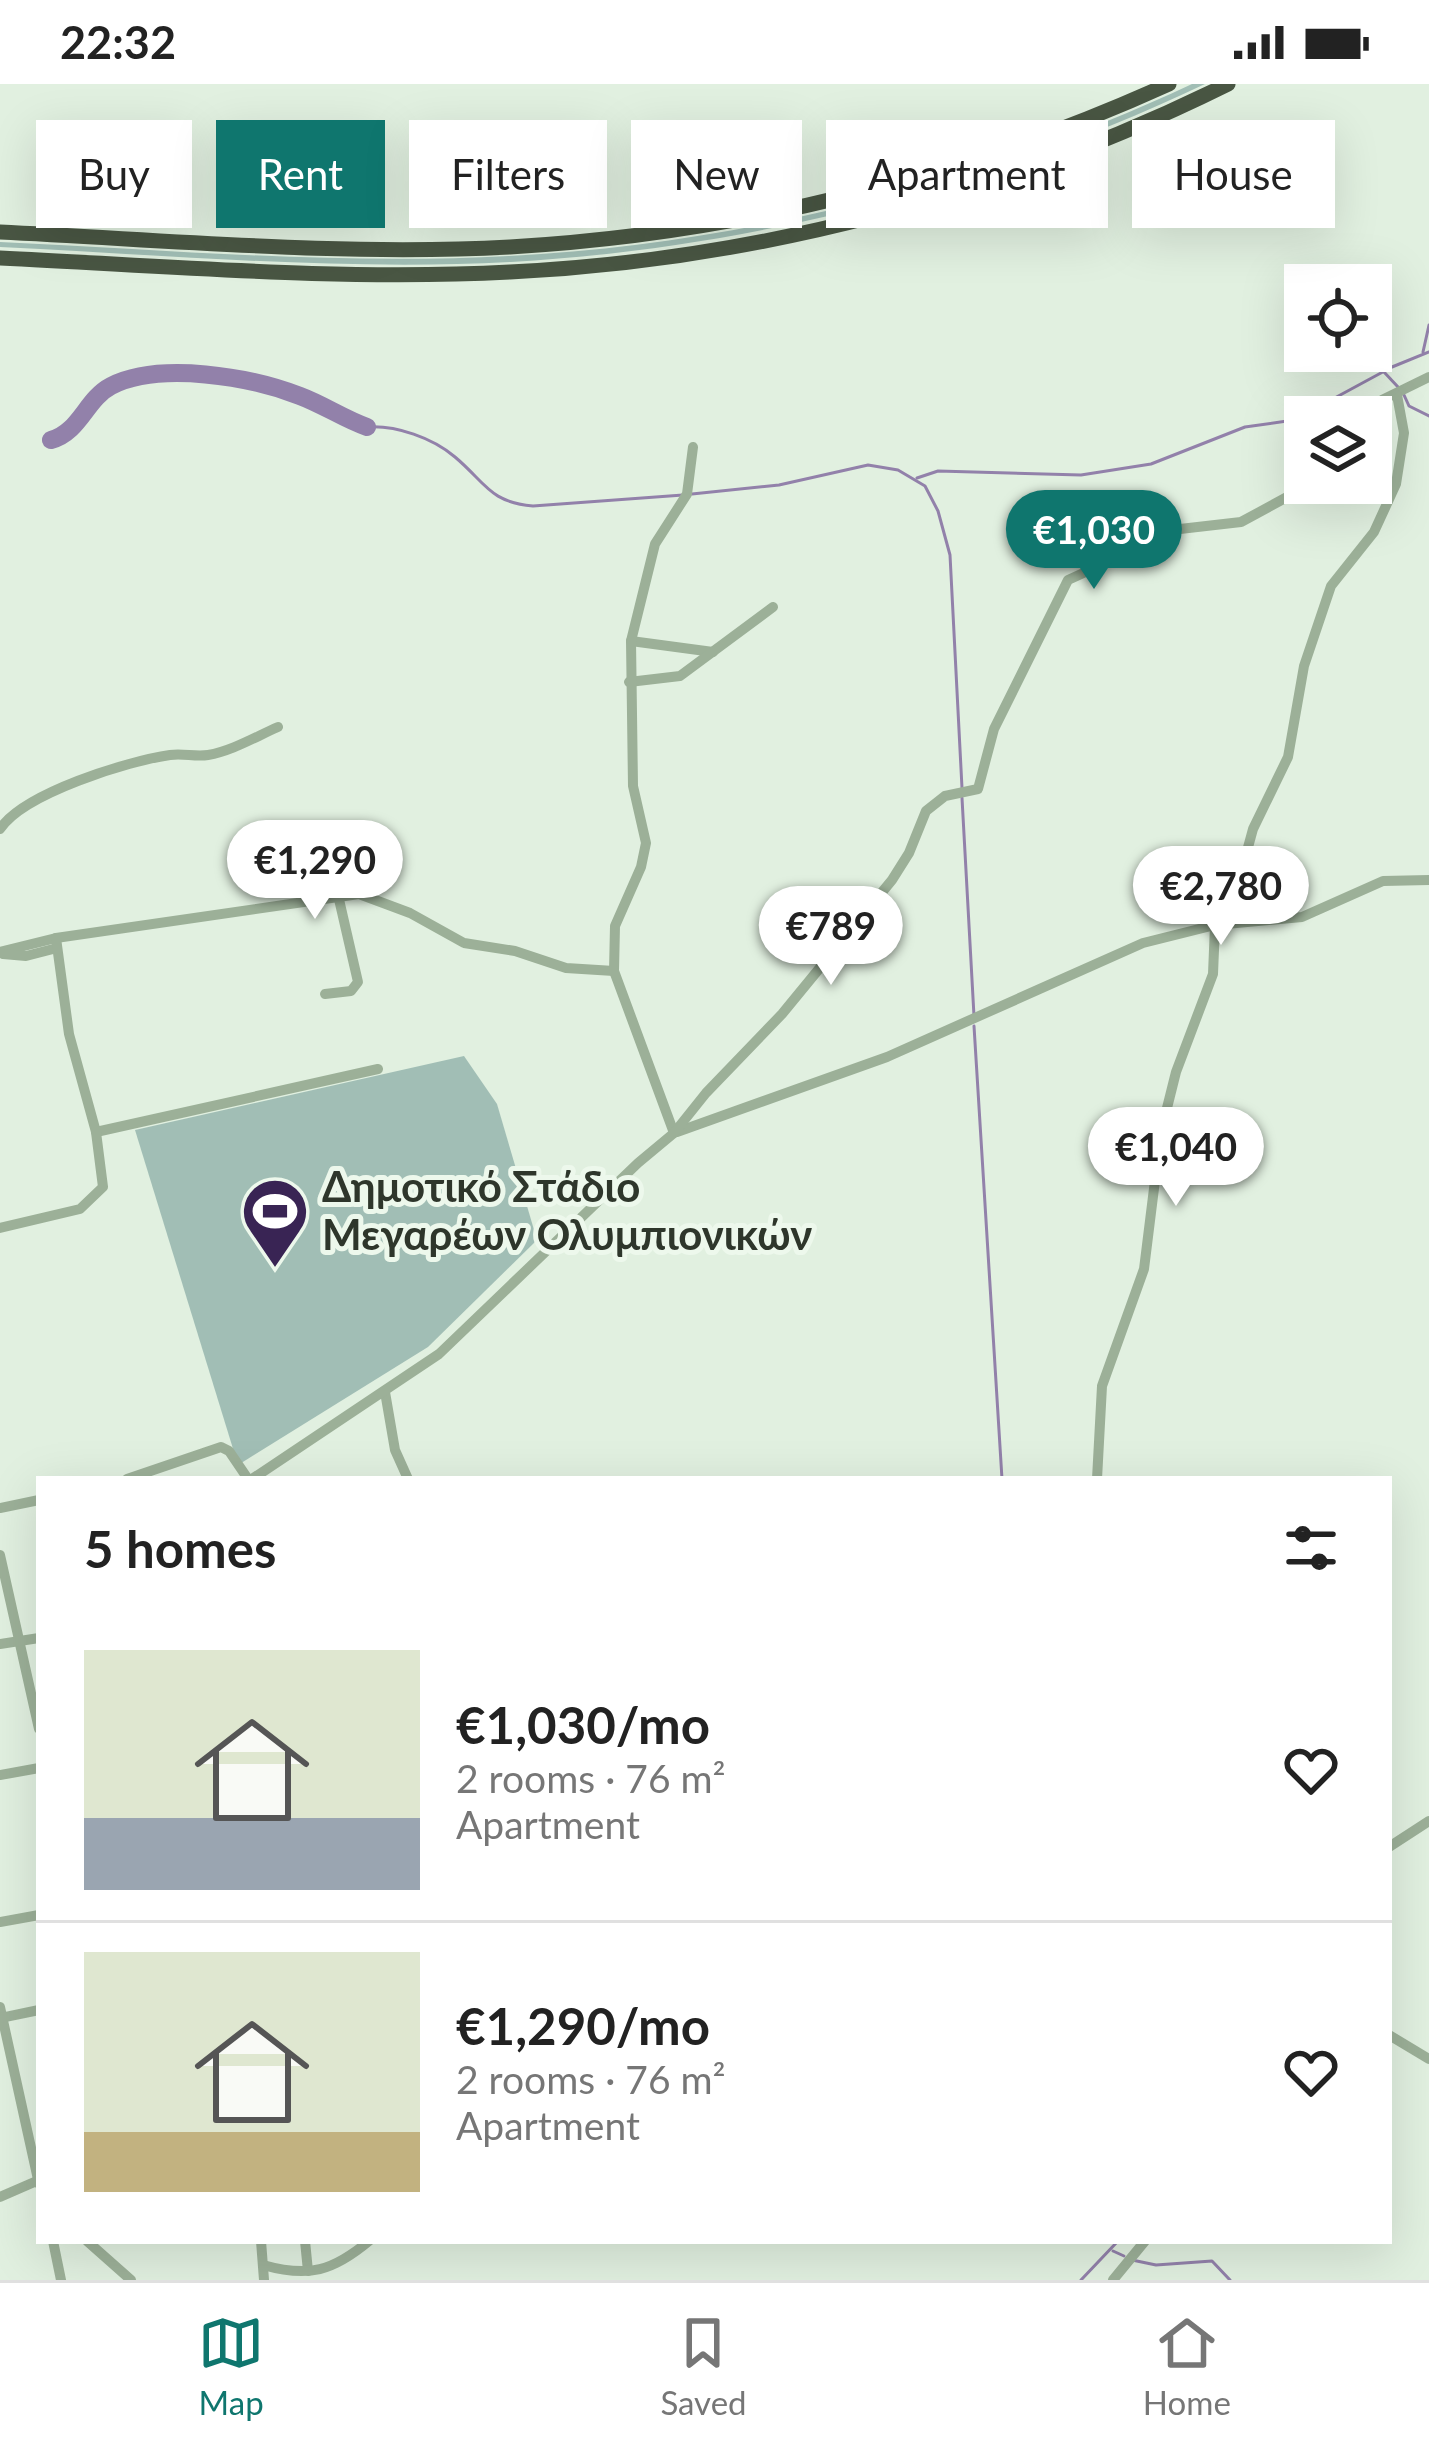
<!DOCTYPE html>
<html lang="en">
<head>
<meta charset="utf-8">
<style>
  :root { --surface:#fff; --page:#f6f6f6; --text:#222; --muted:#767676; --line:#e0e0e0; --accent:#0f766e }
  body { margin:0; font-family:Lato,sans-serif; background:var(--page); color:var(--text); height:100vh; display:flex; flex-direction:column; font-size:45px; white-space:nowrap }
  * { box-sizing:border-box; margin:0 }
  p { font-size:39px; color:var(--muted) }
  .icon { flex:none; width:66px; height:66px; fill:none; stroke:currentColor; stroke-width:2; stroke-linecap:round; stroke-linejoin:round }
  .map { position:relative; flex:1; overflow:hidden }
  .panel { position:absolute; left:36px; top:1392px; width:1356px; height:768px; display:flex; flex-direction:column; background:var(--surface); border-radius:0px; box-shadow:0 12px 48px #0002 }
  .panel>* { flex:none }
  .banner { position:absolute; left:36px; top:36px; width:1359px; height:108px; display:flex; gap:24px }
  .fabs { position:absolute; left:1284px; top:180px; display:grid; gap:24px }
  .fabs a { display:grid; place-items:center; width:108px; height:108px; border-radius:0px; background:var(--surface); box-shadow:0 12px 48px #0002; font-size:60px }
  .price { position:absolute; translate:-50% -102px; padding:0 27px; border-radius:42px; background:#fff; color:#222; font-size:39px; line-height:78px; filter:drop-shadow(0 3px 6px #0008) }
  .price::after { content:''; position:absolute; left:50%; top:72px; width:36px; height:27px; margin-left:-18px; background:inherit; clip-path:polygon(0 0,100% 0,50% 100%) }
  .price.active { background:var(--accent); color:#fff }
  ul { padding:0; list-style:none }
  li { display:flex; align-items:center; gap:36px; height:300px; padding:0 48px }
  li+li { border-top:3px solid var(--line) }
  li span { display:grid; place-items:center; flex:none; width:336px; height:240px; border-radius:0px; color:#555 }
  li>.icon { margin-inline-start:auto }
  span .icon { width:144px; height:144px; fill:#fffc; stroke-width:1 }
  li b { font-size:51px }
  h2 { display:flex; justify-content:space-between; align-items:center; height:144px; padding:0 48px; font-size:51px }
  .pill { padding:0 42px; border-radius:0px; background:var(--surface); box-shadow:0 12px 48px #0002; font-size:42px; line-height:108px }
  .pill.active { background:var(--accent); color:#fff }
  .status { display:flex; justify-content:space-between; align-items:center; height:84px; padding:0 60px; background:var(--surface); direction:ltr }
  .status svg { height:33px; fill:currentColor }
  .dock { display:flex; justify-content:space-around; align-items:center; height:168px; border-top:3px solid var(--line); background:var(--surface); font-size:33px; color:var(--muted) }
  .dock a { display:grid; justify-items:center; gap:6px }
  .dock .active { color:var(--accent) }
  .map>svg:first-child { display:block }
  .green { fill:#a1beb5 }
  .lines { fill:none; stroke-linecap:round; stroke-linejoin:round }
  .stream { stroke:#9281aa; stroke-width:3 }
  .river { stroke:#9281aa; stroke-width:18 }
  .minor { stroke:#9cb098; stroke-width:10 }
  .highway { stroke:#495643; stroke-width:15 }
  .labels { text-anchor:middle; stroke-width:10; stroke-linejoin:round; paint-order:stroke }
  .poi-label { font-size:42px; font-weight:bold; fill:#2e362b; stroke:#edf8ec; text-anchor:start }
</style>
</head>
<body>
<div class="status"><b>22:32</b><svg viewBox="0 0 49 12"><path d="M0 12V9h3v3zM5 12V6h3v6zM10 12V3h3v9zM15 12V0h3v12zM26 1h20v11H26zM47 4h2v5h-2z"/></svg></div>
<div class="map">
<svg width="1429" height="2196" viewBox="0 0 1429 2196">
  <rect width="100%" height="100%" fill="#e1f0e0"/>
  <!-- green -->
  <g class="green">
    <path d="M1192,0H1205C988,103 751,164 511,178C341,187 169,171 0,163V158C169,166 340,181 509,172C744,160 979,100 1192,0Z"/>
    <path d="M464,972L497,1020L537,1156L428,1263L238,1381L135,1046Z"/>
  </g>
  <g class="lines">
    <!-- stream -->
    <g class="stream">
      <path d="M1423,268L1429,241"/>
      <path d="M1384,288L1398,303"/>
      <path d="M1404,311L1409,322L1429,332"/>
      <path d="M367,343C396,341 433,354 455,373C486,399 489,418 533,422L683,411"/>
      <path d="M917,394L938,387L1081,391L1151,380L1245,343L1294,336L1392,283L1429,268"/>
      <path d="M692,410L779,401L868,381L898,386L925,402L938,427L950,471L962,704"/>
      <path d="M962,714L974,932"/>
      <path d="M974,942L1002,1395"/>
      <path d="M1113,2167L1124,2172"/>
      <path d="M1132,2176L1156,2181L1212,2177L1230,2196"/>
      <path d="M1081,2196L1118,2157"/>
    </g>
    <!-- river -->
    <path class="river" d="M51,356C80,348 86,315 111,302C160,277 251,293 300,312C324,321 344,335 367,343"/>
    <!-- minor -->
    <g class="minor">
      <path d="M1364,333L1382,316L1429,293"/>
      <path d="M631,557L713,568"/>
      <path d="M629,598L680,592L773,523"/>
      <path d="M0,745C24,709 128,677 170,671C183,669 195,673 208,671C232,667 255,653 278,643"/>
      <path d="M0,868L56,854L359,810L410,829L464,859L515,867L566,884L614,887"/>
      <path d="M3,870L26,872L57,864"/>
      <path d="M325,910L351,907L358,898L338,811"/>
      <path d="M96,1048L378,985"/>
      <path d="M677,1048L887,973L1143,859L1215,841L1302,833L1383,797L1429,796"/>
      <path d="M674,1049L614,887L615,842L641,783L646,759L633,702L631,557L655,460L687,410L693,363"/>
      <path d="M0,1144L80,1125L103,1103L96,1048L69,950L56,854"/>
      <path d="M385,1308L395,1366L408,1395"/>
      <path d="M127,1395L221,1363L229,1367L248,1395"/>
      <path d="M252,1395L439,1270L638,1079L674,1049L706,1009L782,930L892,796L909,769L926,727L945,712L978,705L994,645L1068,496L1180,445L1241,438L1313,399"/>
      <path d="M1097,1395L1102,1302L1144,1185L1161,1048L1176,988L1213,890L1215,841L1235,811L1253,745L1288,673L1304,582L1331,502L1374,448L1396,400L1404,349L1397,311"/>
      <path d="M0,1424L39,1416"/>
      <path d="M0,1471L39,1645"/>
      <path d="M0,1560L39,1554"/>
      <path d="M0,1691L39,1684"/>
      <path d="M1389,1763L1429,1737"/>
      <path d="M0,1838L39,1831"/>
      <path d="M0,1923L39,2100"/>
      <path d="M0,1934L39,1926"/>
      <path d="M1389,1951L1429,1975"/>
      <path d="M0,2113L39,2096"/>
      <path d="M53,2157L61,2196"/>
      <path d="M87,2157L131,2196"/>
      <path d="M261,2157L264,2196"/>
      <path d="M305,2157L308,2187"/>
      <path d="M263,2181C309,2194 333,2187 369,2157"/>
      <path d="M1113,2196L1145,2157"/>
    </g>
    <!-- highway -->
    <g class="highway">
      <path d="M0,148C169,156 340,172 510,163C737,150 962,94 1169,0"/>
      <path d="M0,174C169,182 341,197 510,188C759,176 1006,110 1228,0"/>
    </g>
  </g>
  <!-- icons -->
  <defs>
    <symbol id="stadium-pin" viewBox="-11 -11 22 30"><path d="M0 17L-7.5 6A9.5 9.5 0 1 1 7.5 6Z" fill="#392454" stroke="#edf8ec"/><path d="M0-5a6.5 5 0 1 0 0 10a6.5 5 0 1 0 0-10ZM-3.5-1.8h7v3.6h-7Z" fill="#fff"/></symbol>
  </defs>
  <g fill-rule="evenodd">
    <use href="#stadium-pin" x="237" y="1089" width="76" height="104"/>
  </g>
  <g class="labels">
    <!-- poi labels -->
    <g class="poi-label">
      <text x="322" y="1118">Δημοτικό Στάδιο<tspan x="322" dy="48">Μεγαρέων Ολυμπιονικών</tspan></text>
    </g>
  </g>
</svg>
<div class="fabs">
<a><svg class="icon" aria-label="locate" viewBox="0 0 24 24"><circle cx="12" cy="12" r="6"/><path d="M12 2v4M12 18v4M2 12h4M18 12h4"/></svg></a>
<a><svg class="icon" aria-label="layers" viewBox="0 0 24 24"><path d="M12 4l9 5-9 5-9-5zM3 14l9 5 9-5"/></svg></a>
</div>
<b class="price active" style="left:1094px;top:508px">€1,030</b>
<b class="price" style="left:315px;top:838px">€1,290</b>
<b class="price" style="left:1221px;top:864px">€2,780</b>
<b class="price" style="left:831px;top:904px">€789</b>
<b class="price" style="left:1176px;top:1125px">€1,040</b>
<div class="banner">
<a class="pill">Buy</a>
<a class="pill active">Rent</a>
<a class="pill">Filters</a>
<a class="pill">New</a>
<a class="pill">Apartment</a>
<a class="pill">House</a>
</div>
<section class="panel">
<h2>5 homes<svg class="icon" aria-label="filters" viewBox="0 0 24 24"><path d="M4 7h16M4 17h16"/><circle cx="9" cy="7" r="2"/><circle cx="15" cy="17" r="2"/></svg></h2>
<ul>
<li><span style="background:linear-gradient(#dfe7d0 70%,#9aa5b1 0)"><svg class="icon" aria-label="home" viewBox="0 0 24 24"><path d="M3 11l9-7 9 7M6 9v11h12V9"/></svg></span><div><b>€1,030/mo</b><p>2 rooms · 76 m²</p><p>Apartment</p></div><svg class="icon" aria-label="heart" viewBox="0 0 24 24"><path d="M12 20l-8-8c-3-5 5-10 8-4 3-6 11-1 8 4z"/></svg></li>
<li><span style="background:linear-gradient(#dfe7d0 75%,#c2b280 0)"><svg class="icon" aria-label="home" viewBox="0 0 24 24"><path d="M3 11l9-7 9 7M6 9v11h12V9"/></svg></span><div><b>€1,290/mo</b><p>2 rooms · 76 m²</p><p>Apartment</p></div><svg class="icon" aria-label="heart" viewBox="0 0 24 24"><path d="M12 20l-8-8c-3-5 5-10 8-4 3-6 11-1 8 4z"/></svg></li>
</ul>
</section>
</div>
<nav class="dock">
<a class="active"><svg class="icon" aria-label="map" viewBox="0 0 24 24"><path d="M3 6l6-2 6 2 6-2v14l-6 2-6-2-6 2zM9 4v14M15 6v14"/></svg>Map</a>
<a><svg class="icon" aria-label="saved" viewBox="0 0 24 24"><path d="M7 4h10v16l-5-4-5 4z"/></svg>Saved</a>
<a><svg class="icon" aria-label="home" viewBox="0 0 24 24"><path d="M3 11l9-7 9 7M6 9v11h12V9"/></svg>Home</a>
</nav>
</body>
</html>
